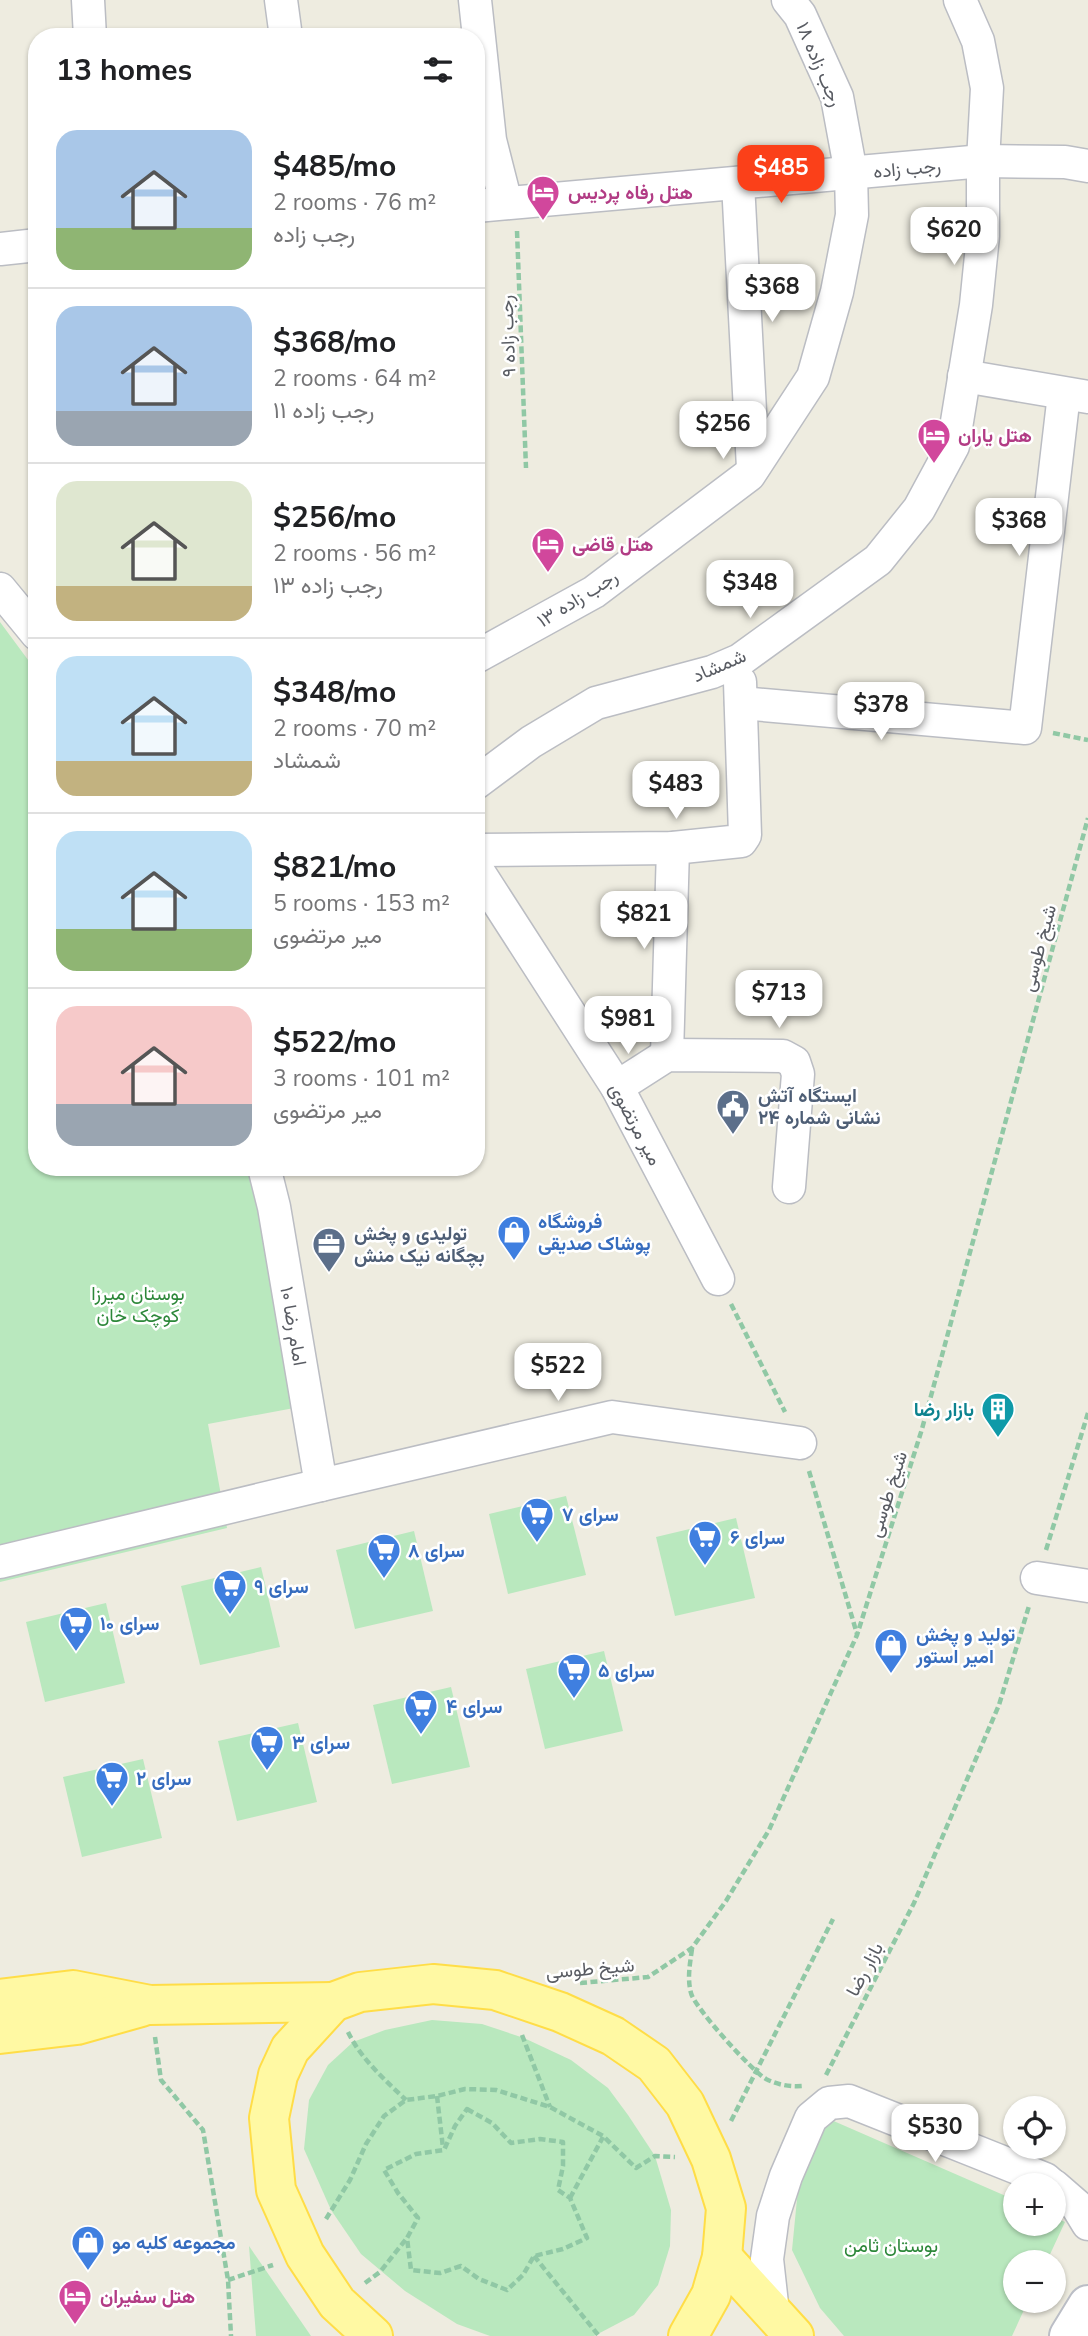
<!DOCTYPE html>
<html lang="en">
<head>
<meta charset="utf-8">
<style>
  :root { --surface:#fff; --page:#f6f6f6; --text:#202124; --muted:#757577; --line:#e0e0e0; --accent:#fb4019 }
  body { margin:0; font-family:"Nunito Sans",Vazirmatn,sans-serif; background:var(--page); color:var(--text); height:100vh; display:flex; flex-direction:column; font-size:26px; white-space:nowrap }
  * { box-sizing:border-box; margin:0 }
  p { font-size:23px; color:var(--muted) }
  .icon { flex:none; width:38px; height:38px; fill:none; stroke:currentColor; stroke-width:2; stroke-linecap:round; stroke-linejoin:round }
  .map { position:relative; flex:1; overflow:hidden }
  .panel { position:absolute; left:28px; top:28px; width:457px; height:1148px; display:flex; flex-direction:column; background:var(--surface); border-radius:28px; box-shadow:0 2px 5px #0004 }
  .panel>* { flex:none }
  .tools { position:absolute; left:1003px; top:2096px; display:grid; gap:14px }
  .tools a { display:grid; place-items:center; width:63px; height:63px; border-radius:50%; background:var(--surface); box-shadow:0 2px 5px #0004; font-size:35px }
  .price { position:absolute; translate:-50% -60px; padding:0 16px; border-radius:14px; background:#fff; color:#222; font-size:23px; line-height:46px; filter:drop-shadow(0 2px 4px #0008) }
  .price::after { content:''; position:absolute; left:50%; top:42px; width:21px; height:16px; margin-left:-10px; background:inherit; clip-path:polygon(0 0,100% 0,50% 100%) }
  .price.selected { background:var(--accent); color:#fff }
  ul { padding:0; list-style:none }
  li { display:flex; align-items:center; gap:21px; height:175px; padding:0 28px }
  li+li { border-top:2px solid var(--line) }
  li span { display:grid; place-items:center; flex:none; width:196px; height:140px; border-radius:21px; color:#555 }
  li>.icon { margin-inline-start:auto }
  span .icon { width:84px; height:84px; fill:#fffc; stroke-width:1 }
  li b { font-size:30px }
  h2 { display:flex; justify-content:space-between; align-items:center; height:84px; padding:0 28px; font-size:30px }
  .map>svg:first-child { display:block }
  .green { fill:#b9e8be }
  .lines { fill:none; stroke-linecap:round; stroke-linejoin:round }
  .street-casing { stroke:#bbbdc3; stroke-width:35 }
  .secondary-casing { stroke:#bbbec6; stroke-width:42 }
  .primary-casing { stroke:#ffdd47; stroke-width:42 }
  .path { stroke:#90c8a5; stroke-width:4.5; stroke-dasharray:7 3.5; stroke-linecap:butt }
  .street { stroke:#fff; stroke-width:32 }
  .secondary { stroke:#fff; stroke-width:38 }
  .primary { stroke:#fff9a3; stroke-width:38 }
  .labels { text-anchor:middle; stroke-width:5; stroke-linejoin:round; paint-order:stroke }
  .street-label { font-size:19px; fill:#595c63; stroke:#fff }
  .hotel-label { font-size:19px; font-weight:bold; fill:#b23c85; stroke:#fff; text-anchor:start }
  .service-label { font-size:19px; font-weight:bold; fill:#4e5e75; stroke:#fff; text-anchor:start }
  .shop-label { font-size:19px; font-weight:bold; fill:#366cbe; stroke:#fff; text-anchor:start }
  .park-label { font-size:19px; fill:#2c8739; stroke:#fff }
  .culture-label { font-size:19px; font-weight:bold; fill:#0d838f; stroke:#fff; text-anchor:end }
</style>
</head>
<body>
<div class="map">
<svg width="1088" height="2336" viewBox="0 0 1088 2336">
  <rect width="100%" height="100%" fill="#eeece0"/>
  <!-- green -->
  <g class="green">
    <path d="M0,622L37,672V1167H267L321,1403L208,1424L227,1528L0,1582Z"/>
    <path d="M566,1496L586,1575L508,1594L489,1514Z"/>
    <path d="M736,1518L755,1598L675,1616L656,1537Z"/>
    <path d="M414,1531L433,1611L355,1629L336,1550Z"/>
    <path d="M261,1567L280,1647L200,1665L181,1586Z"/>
    <path d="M106,1603L125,1683L45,1702L26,1622Z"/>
    <path d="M604,1651L623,1731L545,1749L526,1669Z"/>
    <path d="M451,1687L470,1767L392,1784L373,1705Z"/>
    <path d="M298,1723L317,1802L237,1821L218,1741Z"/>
    <path d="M143,1759L162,1838L82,1857L63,1777Z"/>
    <path d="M432,2020L482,2024L524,2038L571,2060L608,2088L628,2115L655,2156L671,2210L670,2246L658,2285L634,2315L594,2336H490L457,2324L405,2291L361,2254L331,2210L304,2149L309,2100L328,2065L353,2042L385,2030Z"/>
    <path d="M829,2119L1015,2200V2224H1054V2217L1065,2222L1046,2263H1015V2301H1028L1012,2336H844L820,2308L792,2250L798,2189Z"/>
    <path d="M249,2246L311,2336H256Z"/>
  </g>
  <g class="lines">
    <defs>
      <g id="street">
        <path d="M88,0L90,37"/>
        <path d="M281,0L286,37"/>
        <path d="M475,0L490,140L506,203"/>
        <path d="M738,183L753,468"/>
        <path d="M476,206L983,161L1065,162L1088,166"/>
        <path d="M0,249L37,245"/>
        <path d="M964,376L1088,397"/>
        <path d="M0,589L37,634"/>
        <path d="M476,657L594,592L749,475L813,377L837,292L852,215L851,173L837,97L800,15L788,0"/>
        <path d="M741,703L1025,728L1064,394"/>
        <path d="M476,783L531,742L596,703L712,672L740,660L878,560L919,509L953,446L976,305L983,236V161L987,88L978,41L960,0"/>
        <path d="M476,850L673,848L741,841L745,835L740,682"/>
        <path d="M476,868L617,1087L718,1279"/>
        <path d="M667,1055L673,848"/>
        <path d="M617,1087L667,1055L783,1056L794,1062L798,1074L789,1187"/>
        <path d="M264,1167L274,1207L321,1485"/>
        <path d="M0,1562L321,1485L612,1417L800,1443"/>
        <path d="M1037,1578L1088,1586"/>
        <path d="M1054,2186L1077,2206L1088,2224"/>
        <path d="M773,2313L767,2259L773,2216L786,2176L811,2118L829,2103L849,2101L1045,2179L1053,2186"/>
      </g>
      <path id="secondary" d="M1069,2336L1088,2305"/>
      <g id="primary">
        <path d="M0,1999L73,1990L150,2005L333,2002"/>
        <path d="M0,2034L77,2025L141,2007"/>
        <path d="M722,2257L794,2336"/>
        <path d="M373,2336L337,2303L305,2255L276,2190L269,2118L278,2075L290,2049L333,2002L360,1992L433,1984L495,1990L560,2012L613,2036L654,2064L685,2104L711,2159L726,2208L722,2257L711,2295L688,2336"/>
      </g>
    </defs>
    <!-- street casing -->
    <use href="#street" class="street-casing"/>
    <!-- secondary casing -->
    <use href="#secondary" class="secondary-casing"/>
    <!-- primary casing -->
    <use href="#primary" class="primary-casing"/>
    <!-- path -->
    <g class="path">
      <path d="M517,231L526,468"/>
      <path d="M1053,733L1088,740"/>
      <path d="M731,1304L785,1412"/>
      <path d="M809,1471L857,1634"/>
      <path d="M1046,1550L1088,1413"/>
      <path d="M692,1949C690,1964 687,1978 691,1993C694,2007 753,2072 766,2079C778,2085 790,2087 803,2086"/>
      <path d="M580,1983L648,1977L692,1948L726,1901L769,1830L857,1635L922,1429L1088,818"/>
      <path d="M348,2032C361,2059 385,2080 406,2100"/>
      <path d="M522,2035L550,2107"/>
      <path d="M155,2037L161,2080L203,2130L228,2280L231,2336"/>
      <path d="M826,2075L914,1903L999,1705L1029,1606"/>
      <path d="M437,2096L443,2148"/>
      <path d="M467,2109L492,2123L511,2143L540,2139L563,2142V2166L558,2190L570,2198L587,2238L563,2249L534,2256L523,2275L507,2290L479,2279L461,2266L440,2273L411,2270L407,2238L418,2218L398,2193L384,2170L416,2154L444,2150L455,2126Z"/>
      <path d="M731,2121L833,1919"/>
      <path d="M570,2198L603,2137"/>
      <path d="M326,2219L350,2180L366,2144L384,2116L406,2100L437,2096L465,2089L496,2090L550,2107L603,2136L636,2168L655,2156L675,2157"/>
      <path d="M534,2256L599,2336"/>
      <path d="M228,2280L273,2265"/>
      <path d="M365,2283L380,2272L407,2238"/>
    </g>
    <!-- street -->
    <use href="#street" class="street"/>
    <!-- secondary -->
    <use href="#secondary" class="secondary"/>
    <!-- primary -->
    <use href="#primary" class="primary"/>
  </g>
  <!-- icons -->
  <defs>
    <symbol id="hotel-pin" viewBox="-11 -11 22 30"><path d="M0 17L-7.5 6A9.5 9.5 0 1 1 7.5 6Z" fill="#d1479c" stroke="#fff"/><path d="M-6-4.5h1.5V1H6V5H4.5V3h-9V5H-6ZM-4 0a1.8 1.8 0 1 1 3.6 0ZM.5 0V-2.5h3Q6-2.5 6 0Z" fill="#fff"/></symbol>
    <symbol id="civic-pin" viewBox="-11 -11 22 30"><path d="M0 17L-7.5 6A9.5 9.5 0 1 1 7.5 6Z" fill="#5c6f8a" stroke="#fff"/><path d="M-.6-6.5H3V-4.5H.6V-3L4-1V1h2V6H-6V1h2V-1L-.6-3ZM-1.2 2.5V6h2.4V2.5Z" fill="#fff"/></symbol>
    <symbol id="shop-pin" viewBox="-11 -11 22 30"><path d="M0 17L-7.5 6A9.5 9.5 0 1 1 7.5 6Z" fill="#3f7fe0" stroke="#fff"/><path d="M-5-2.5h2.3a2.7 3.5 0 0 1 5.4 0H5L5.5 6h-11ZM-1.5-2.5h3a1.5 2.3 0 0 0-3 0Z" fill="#fff"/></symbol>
    <symbol id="office-pin" viewBox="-11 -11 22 30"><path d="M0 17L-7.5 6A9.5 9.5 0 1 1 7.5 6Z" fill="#5c6f8a" stroke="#fff"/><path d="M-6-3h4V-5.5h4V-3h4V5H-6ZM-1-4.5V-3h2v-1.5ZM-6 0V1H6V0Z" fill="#fff"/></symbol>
    <symbol id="building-pin" viewBox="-11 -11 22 30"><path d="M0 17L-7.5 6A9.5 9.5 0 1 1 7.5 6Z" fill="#0f9aa8" stroke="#fff"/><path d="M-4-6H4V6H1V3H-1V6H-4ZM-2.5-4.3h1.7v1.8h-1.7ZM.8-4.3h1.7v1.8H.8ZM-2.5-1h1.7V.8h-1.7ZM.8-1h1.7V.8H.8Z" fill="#fff"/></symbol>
    <symbol id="supermarket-pin" viewBox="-11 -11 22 30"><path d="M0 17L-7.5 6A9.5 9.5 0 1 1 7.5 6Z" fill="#3f7fe0" stroke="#fff"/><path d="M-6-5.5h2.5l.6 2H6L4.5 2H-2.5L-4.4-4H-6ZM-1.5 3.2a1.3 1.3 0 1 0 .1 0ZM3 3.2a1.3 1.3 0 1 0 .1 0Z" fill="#fff"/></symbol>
  </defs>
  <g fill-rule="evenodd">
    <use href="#hotel-pin" x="524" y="173" width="38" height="52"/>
    <use href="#hotel-pin" x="915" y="416" width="38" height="52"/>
    <use href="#hotel-pin" x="529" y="525" width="38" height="52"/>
    <use href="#civic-pin" x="714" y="1087" width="38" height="52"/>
    <use href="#shop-pin" x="495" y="1213" width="38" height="52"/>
    <use href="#office-pin" x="310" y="1225" width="38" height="52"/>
    <use href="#building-pin" x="979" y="1390" width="38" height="52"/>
    <use href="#supermarket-pin" x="518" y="1495" width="38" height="52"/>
    <use href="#supermarket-pin" x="686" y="1518" width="38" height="52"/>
    <use href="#supermarket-pin" x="365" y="1531" width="38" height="52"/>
    <use href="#supermarket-pin" x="211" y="1567" width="38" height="52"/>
    <use href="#supermarket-pin" x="57" y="1604" width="38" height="52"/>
    <use href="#shop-pin" x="872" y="1626" width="38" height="52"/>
    <use href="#supermarket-pin" x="555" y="1651" width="38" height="52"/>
    <use href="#supermarket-pin" x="402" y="1687" width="38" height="52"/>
    <use href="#supermarket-pin" x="248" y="1723" width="38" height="52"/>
    <use href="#supermarket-pin" x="93" y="1759" width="38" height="52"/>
    <use href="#shop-pin" x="69" y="2223" width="38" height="52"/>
    <use href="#hotel-pin" x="56" y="2277" width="38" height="52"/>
  </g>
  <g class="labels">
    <!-- street labels -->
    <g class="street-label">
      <text transform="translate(820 64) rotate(67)" y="7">رجب زاده ۱۸</text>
      <text transform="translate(907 168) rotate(-5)" y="7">رجب زاده</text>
      <text transform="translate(507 336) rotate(-92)" y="7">رجب زاده ۹</text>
      <text transform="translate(577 598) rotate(-32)" y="7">رجب زاده ۱۳</text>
      <text transform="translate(719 665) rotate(-23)" y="7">شمشاد</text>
      <text transform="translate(1038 948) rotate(-75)" y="7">شیخ طوسی</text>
      <text transform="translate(636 1124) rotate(62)" y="7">میر مرتضوی</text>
      <text transform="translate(294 1326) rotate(80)" y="7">امام رضا ۱۰</text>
      <text transform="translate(887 1494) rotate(-72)" y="7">شیخ طوسی</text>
      <text transform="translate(590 1968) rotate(-5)" y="7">شیخ طوسی</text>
      <text transform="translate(864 1969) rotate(-62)" y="7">بازار رضا</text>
    </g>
    <!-- hotel labels -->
    <g class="hotel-label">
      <text x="568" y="199">هتل رفاه پردیس</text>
      <text x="958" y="442">هتل یاران</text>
      <text x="572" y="551">هتل قاضی</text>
      <text x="100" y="2303">هتل سفیران</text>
    </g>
    <!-- service labels -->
    <g class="service-label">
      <text x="758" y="1102">ایستگاه آتش<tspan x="758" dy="22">نشانی شماره ۲۴</tspan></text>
      <text x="354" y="1240">تولیدی و پخش<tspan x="354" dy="22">بچگانه نیک منش</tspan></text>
    </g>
    <!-- shop labels -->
    <g class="shop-label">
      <text x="538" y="1228">فروشگاه<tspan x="538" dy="22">پوشاک صدیقی</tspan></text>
      <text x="562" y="1521">سرای ۷</text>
      <text x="730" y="1544">سرای ۶</text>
      <text x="408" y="1557">سرای ۸</text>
      <text x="254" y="1593">سرای ۹</text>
      <text x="100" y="1630">سرای ۱۰</text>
      <text x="916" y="1641">تولید و پخش<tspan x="916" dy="22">امیر استور</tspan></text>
      <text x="598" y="1677">سرای ۵</text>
      <text x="446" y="1713">سرای ۴</text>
      <text x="292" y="1749">سرای ۳</text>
      <text x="136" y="1785">سرای ۲</text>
      <text x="112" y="2249">مجموعه کلبه مو</text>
    </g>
    <!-- park labels -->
    <g class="park-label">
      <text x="138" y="1300">بوستان میرزا<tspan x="138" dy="22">کوچک خان</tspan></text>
      <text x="891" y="2252">بوستان ثامن</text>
    </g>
    <!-- culture labels -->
    <g class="culture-label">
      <text x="974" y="1416">بازار رضا</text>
    </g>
  </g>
</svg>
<div class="tools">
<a><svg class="icon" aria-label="locate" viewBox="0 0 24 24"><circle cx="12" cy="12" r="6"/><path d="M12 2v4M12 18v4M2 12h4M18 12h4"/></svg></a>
<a>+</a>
<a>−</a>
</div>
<b class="price selected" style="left:781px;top:205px">$485</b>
<b class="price" style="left:954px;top:267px">$620</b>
<b class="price" style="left:772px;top:324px">$368</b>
<b class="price" style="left:723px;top:461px">$256</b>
<b class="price" style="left:1019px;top:558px">$368</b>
<b class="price" style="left:750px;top:620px">$348</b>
<b class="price" style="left:881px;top:742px">$378</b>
<b class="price" style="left:676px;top:821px">$483</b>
<b class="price" style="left:644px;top:951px">$821</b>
<b class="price" style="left:779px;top:1030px">$713</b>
<b class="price" style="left:628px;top:1056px">$981</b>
<b class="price" style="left:558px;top:1403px">$522</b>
<b class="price" style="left:935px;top:2164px">$530</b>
<section class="panel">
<h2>13 homes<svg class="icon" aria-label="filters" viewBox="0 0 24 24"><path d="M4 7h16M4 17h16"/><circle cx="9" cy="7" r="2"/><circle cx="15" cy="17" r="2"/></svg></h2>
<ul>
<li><span style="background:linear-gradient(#a9c7e8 70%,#8fb573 0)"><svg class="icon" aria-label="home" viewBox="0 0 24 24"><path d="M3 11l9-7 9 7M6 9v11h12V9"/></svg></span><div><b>$485/mo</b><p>2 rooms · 76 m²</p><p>رجب زاده</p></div></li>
<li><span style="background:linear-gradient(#a9c7e8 75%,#9aa5b1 0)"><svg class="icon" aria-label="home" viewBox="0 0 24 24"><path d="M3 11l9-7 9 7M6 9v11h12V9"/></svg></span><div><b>$368/mo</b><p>2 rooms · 64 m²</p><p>رجب زاده ۱۱</p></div></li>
<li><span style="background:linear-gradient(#dfe7d0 75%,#c2b280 0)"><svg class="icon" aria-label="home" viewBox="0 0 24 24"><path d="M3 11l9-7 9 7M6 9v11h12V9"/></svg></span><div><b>$256/mo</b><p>2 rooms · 56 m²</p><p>رجب زاده ۱۳</p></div></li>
<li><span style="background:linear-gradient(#bfe0f5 75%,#c2b280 0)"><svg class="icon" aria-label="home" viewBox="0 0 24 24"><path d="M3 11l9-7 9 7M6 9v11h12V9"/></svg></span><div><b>$348/mo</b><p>2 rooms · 70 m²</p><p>شمشاد</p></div></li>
<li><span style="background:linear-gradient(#bfe0f5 70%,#8fb573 0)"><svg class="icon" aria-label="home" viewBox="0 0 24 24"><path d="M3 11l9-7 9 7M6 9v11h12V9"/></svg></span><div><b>$821/mo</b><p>5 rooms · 153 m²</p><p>میر مرتضوی</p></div></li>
<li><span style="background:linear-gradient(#f6c9c9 70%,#9aa5b1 0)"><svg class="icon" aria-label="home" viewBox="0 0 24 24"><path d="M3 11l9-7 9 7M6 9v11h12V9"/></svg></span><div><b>$522/mo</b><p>3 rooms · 101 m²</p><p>میر مرتضوی</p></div></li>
</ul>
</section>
</div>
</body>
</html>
